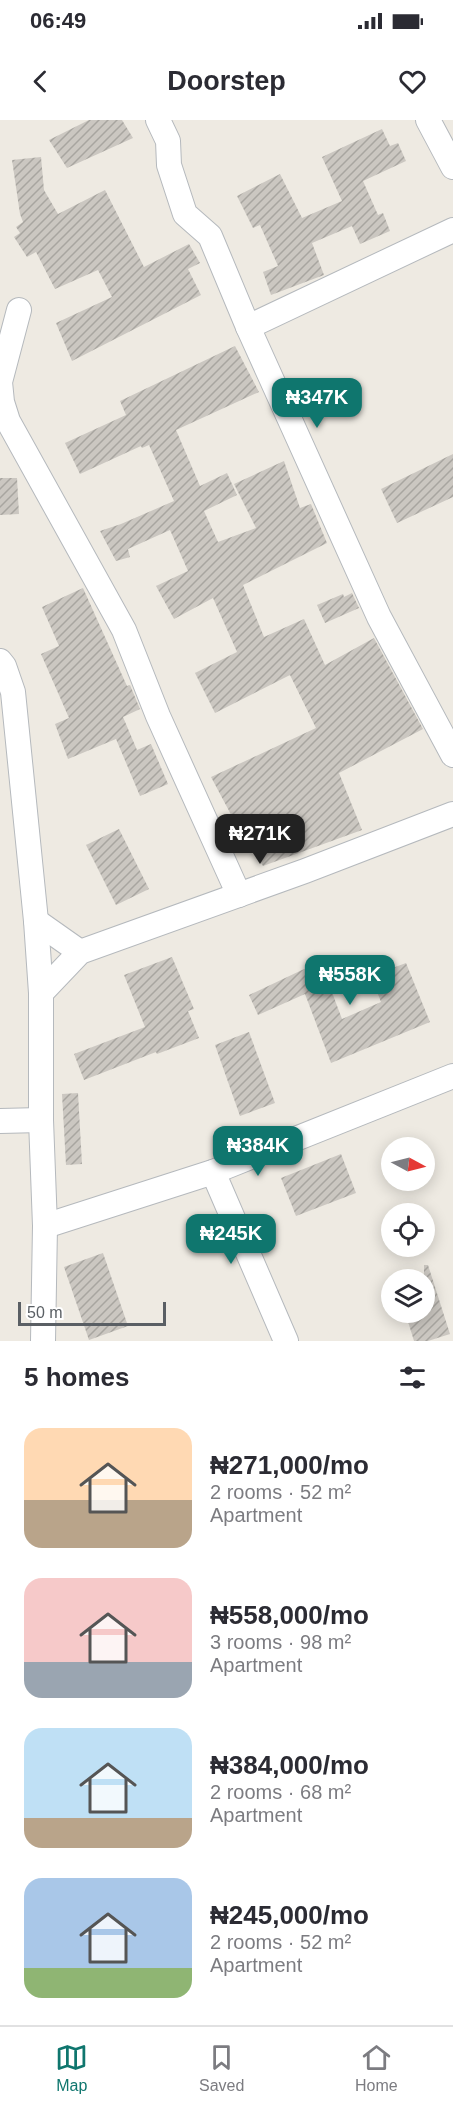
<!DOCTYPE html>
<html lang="en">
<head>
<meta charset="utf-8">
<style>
  :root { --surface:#fff; --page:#f2f2f3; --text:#2b2b33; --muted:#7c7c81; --line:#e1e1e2; --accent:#0f766e }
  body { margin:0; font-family:Helvetica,sans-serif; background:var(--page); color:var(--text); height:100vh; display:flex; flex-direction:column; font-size:22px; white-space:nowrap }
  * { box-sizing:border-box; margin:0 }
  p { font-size:20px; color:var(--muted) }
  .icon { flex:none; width:33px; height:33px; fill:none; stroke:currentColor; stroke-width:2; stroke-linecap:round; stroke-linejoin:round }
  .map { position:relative; height:1221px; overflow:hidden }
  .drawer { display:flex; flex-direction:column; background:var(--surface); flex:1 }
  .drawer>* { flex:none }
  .needle { width:39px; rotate:97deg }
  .controls { position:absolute; left:381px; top:1017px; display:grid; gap:12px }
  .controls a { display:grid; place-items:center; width:54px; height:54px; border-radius:50%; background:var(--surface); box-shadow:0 3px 15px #0003; font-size:30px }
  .scale { position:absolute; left:18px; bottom:15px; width:148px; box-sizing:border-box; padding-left:6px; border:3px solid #5a5f64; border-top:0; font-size:16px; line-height:21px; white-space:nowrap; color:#5a5f64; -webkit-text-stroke:4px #fff; paint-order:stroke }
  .price { position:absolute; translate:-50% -51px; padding:0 14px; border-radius:12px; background:var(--accent); color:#fff; font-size:20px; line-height:39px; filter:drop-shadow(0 2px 3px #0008) }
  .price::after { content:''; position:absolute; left:50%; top:36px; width:18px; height:14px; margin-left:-9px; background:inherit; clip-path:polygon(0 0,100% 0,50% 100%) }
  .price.active { background:#222; color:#fff }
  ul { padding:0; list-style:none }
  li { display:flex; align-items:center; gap:18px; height:150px; padding:0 24px }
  li span { display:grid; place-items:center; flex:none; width:168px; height:120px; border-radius:18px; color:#555 }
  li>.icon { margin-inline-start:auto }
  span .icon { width:72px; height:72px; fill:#fffc; stroke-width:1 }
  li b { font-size:26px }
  h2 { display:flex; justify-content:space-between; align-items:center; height:72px; padding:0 24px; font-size:26px }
  .status { display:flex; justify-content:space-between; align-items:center; height:42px; padding:0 30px; background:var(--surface); direction:ltr }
  .status svg { height:16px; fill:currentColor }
  header { display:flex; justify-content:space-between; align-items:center; height:78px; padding:0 24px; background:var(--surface); font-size:27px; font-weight:800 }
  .menu { display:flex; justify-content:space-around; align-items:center; height:84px; border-top:2px solid var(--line); background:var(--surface); font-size:16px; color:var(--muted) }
  .menu a { display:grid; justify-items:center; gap:3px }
  .menu .active { color:var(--accent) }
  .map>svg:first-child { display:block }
  .building { fill:url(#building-hatch) }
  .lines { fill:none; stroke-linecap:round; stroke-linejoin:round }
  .minor-casing { stroke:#b5b9bd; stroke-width:26 }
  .minor { stroke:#fff; stroke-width:24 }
</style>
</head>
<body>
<div class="status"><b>06:49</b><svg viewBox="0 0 49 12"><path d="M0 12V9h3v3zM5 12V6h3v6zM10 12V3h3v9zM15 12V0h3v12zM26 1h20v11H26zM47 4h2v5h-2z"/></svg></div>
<header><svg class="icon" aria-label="back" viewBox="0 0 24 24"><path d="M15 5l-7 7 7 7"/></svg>Doorstep<svg class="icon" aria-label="heart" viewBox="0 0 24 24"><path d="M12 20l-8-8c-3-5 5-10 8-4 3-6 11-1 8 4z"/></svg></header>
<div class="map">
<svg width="453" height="1221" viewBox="0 0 453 1221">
  <defs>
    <pattern id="building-hatch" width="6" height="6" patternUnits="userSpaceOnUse" patternTransform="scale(1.5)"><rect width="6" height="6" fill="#cbc7c1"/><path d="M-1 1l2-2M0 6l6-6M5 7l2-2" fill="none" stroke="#a8a5a0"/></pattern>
  </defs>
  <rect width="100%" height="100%" fill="#eeeae2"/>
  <!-- building -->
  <g class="building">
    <path d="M89,0H122L133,18L67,48L49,20Z"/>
    <path d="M382,9L390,26L398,23L406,41L363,61L378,95L383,93L390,111L360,124L352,106L312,123L324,155L271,175L263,152L278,146L260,105L253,108L237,76L280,54L302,98L342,81L322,37Z"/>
    <path d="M41,37L44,70L58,94L105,70L144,147L189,124L200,143L188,149L201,175L72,241L56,203L112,177L98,150L55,169L36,132L27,137L14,117L20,113L16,107L23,102L20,94L12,40Z"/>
    <path d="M235,226L259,272L176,310L200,366L227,353L237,375L204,391L218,422L256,408L234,364L284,341L300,388L311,384L327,423L243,465L264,517L304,499L325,545L374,518L423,609L339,653L362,710L263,746L236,704L211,657L316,608L290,555L215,593L195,553L237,532L213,478L174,499L156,466L188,451L170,410L128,429L130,437L116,441L100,411L121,404L174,381L149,325L142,328L141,326L80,354L65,323L126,295L120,281Z"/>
    <path d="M453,334V377L397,403L381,369Z"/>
    <path d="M0,358H17L19,394L0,395Z"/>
    <path d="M83,468L127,566L130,565L140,589L123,597L137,630L151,624L168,664L140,676L116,619L68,639L55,604L69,598L41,534L59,526L42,487Z"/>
    <path d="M352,473L359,488L325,503L317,485L343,474L344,477Z"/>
    <path d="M119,709L149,769L116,785L86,725Z"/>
    <path d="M342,835L351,858L330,867L342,899L381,882L371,856L406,843L430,902L331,943L305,874L258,895L249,875L302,850Z"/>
    <path d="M172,837L194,889L188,891L199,918L157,934L156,932L84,960L74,934L145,907L124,855Z"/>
    <path d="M249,912L275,983L240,996L215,925Z"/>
    <path d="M78,973L82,1044L66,1045L62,974Z"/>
    <path d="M341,1034L356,1073L296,1096L281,1058Z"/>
    <path d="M103,1133L128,1206L89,1220L64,1147Z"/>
    <path d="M424,1145H428L450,1214L428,1221H414L405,1192H424Z"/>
  </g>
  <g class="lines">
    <defs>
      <g id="minor">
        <path d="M158,0L168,21L169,45L185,94L210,116L248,207L379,497L453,635"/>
        <path d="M428,0L453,47"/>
        <path d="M19,190L0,262L2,282L8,301L124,510L158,596L239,775"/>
        <path d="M248,207L453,110"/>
        <path d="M0,541L4,546L13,572L36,801L41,873V1000L45,1106L43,1221"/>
        <path d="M36,801L80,832"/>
        <path d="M41,873L80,832L305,751L453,694"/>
        <path d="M0,1001L41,1000"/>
        <path d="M213,1052L286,1221"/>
        <path d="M45,1106L213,1052L453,956"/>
      </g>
    </defs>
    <!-- minor casing -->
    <use href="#minor" class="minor-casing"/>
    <!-- minor -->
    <use href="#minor" class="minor"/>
  </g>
</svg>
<div class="controls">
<a><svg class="needle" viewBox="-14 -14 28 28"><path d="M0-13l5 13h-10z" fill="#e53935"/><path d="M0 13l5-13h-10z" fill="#7c7c81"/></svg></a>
<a><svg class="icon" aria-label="locate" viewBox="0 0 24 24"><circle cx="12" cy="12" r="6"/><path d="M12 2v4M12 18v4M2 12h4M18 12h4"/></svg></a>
<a><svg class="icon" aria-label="layers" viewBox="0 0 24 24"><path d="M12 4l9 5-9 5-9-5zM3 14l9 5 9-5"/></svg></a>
</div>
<div class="scale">50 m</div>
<b class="price" style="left:317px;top:309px">₦347K</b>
<b class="price active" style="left:260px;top:745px">₦271K</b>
<b class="price" style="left:350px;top:886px">₦558K</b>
<b class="price" style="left:258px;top:1057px">₦384K</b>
<b class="price" style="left:231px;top:1145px">₦245K</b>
</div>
<section class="drawer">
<h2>5 homes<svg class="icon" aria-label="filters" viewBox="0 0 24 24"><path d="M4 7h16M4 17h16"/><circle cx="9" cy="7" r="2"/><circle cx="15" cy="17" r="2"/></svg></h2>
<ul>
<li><span style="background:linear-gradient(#ffd9b3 60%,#b9a48a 0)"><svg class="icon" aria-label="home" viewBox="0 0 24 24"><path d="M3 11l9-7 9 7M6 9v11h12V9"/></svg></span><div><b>₦271,000/mo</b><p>2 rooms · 52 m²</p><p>Apartment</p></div></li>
<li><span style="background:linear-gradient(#f6c9c9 70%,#9aa5b1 0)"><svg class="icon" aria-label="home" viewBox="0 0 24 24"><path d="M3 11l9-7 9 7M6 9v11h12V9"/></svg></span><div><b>₦558,000/mo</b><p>3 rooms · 98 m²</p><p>Apartment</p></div></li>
<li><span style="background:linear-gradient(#bfe0f5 75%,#b9a48a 0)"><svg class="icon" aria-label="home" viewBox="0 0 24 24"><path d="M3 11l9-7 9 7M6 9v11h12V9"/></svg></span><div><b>₦384,000/mo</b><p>2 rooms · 68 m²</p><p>Apartment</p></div></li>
<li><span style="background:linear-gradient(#a9c7e8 75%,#8fb573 0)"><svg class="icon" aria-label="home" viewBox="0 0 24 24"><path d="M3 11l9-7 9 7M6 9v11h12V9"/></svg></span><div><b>₦245,000/mo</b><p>2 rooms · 52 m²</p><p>Apartment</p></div></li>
</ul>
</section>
<nav class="menu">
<a class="active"><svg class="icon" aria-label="map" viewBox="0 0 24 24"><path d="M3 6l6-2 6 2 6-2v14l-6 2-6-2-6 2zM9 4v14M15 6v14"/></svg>Map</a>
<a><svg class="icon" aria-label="saved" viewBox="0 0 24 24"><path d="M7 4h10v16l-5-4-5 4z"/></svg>Saved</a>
<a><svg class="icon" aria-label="home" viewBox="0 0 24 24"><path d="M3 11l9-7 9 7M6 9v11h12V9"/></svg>Home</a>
</nav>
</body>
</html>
